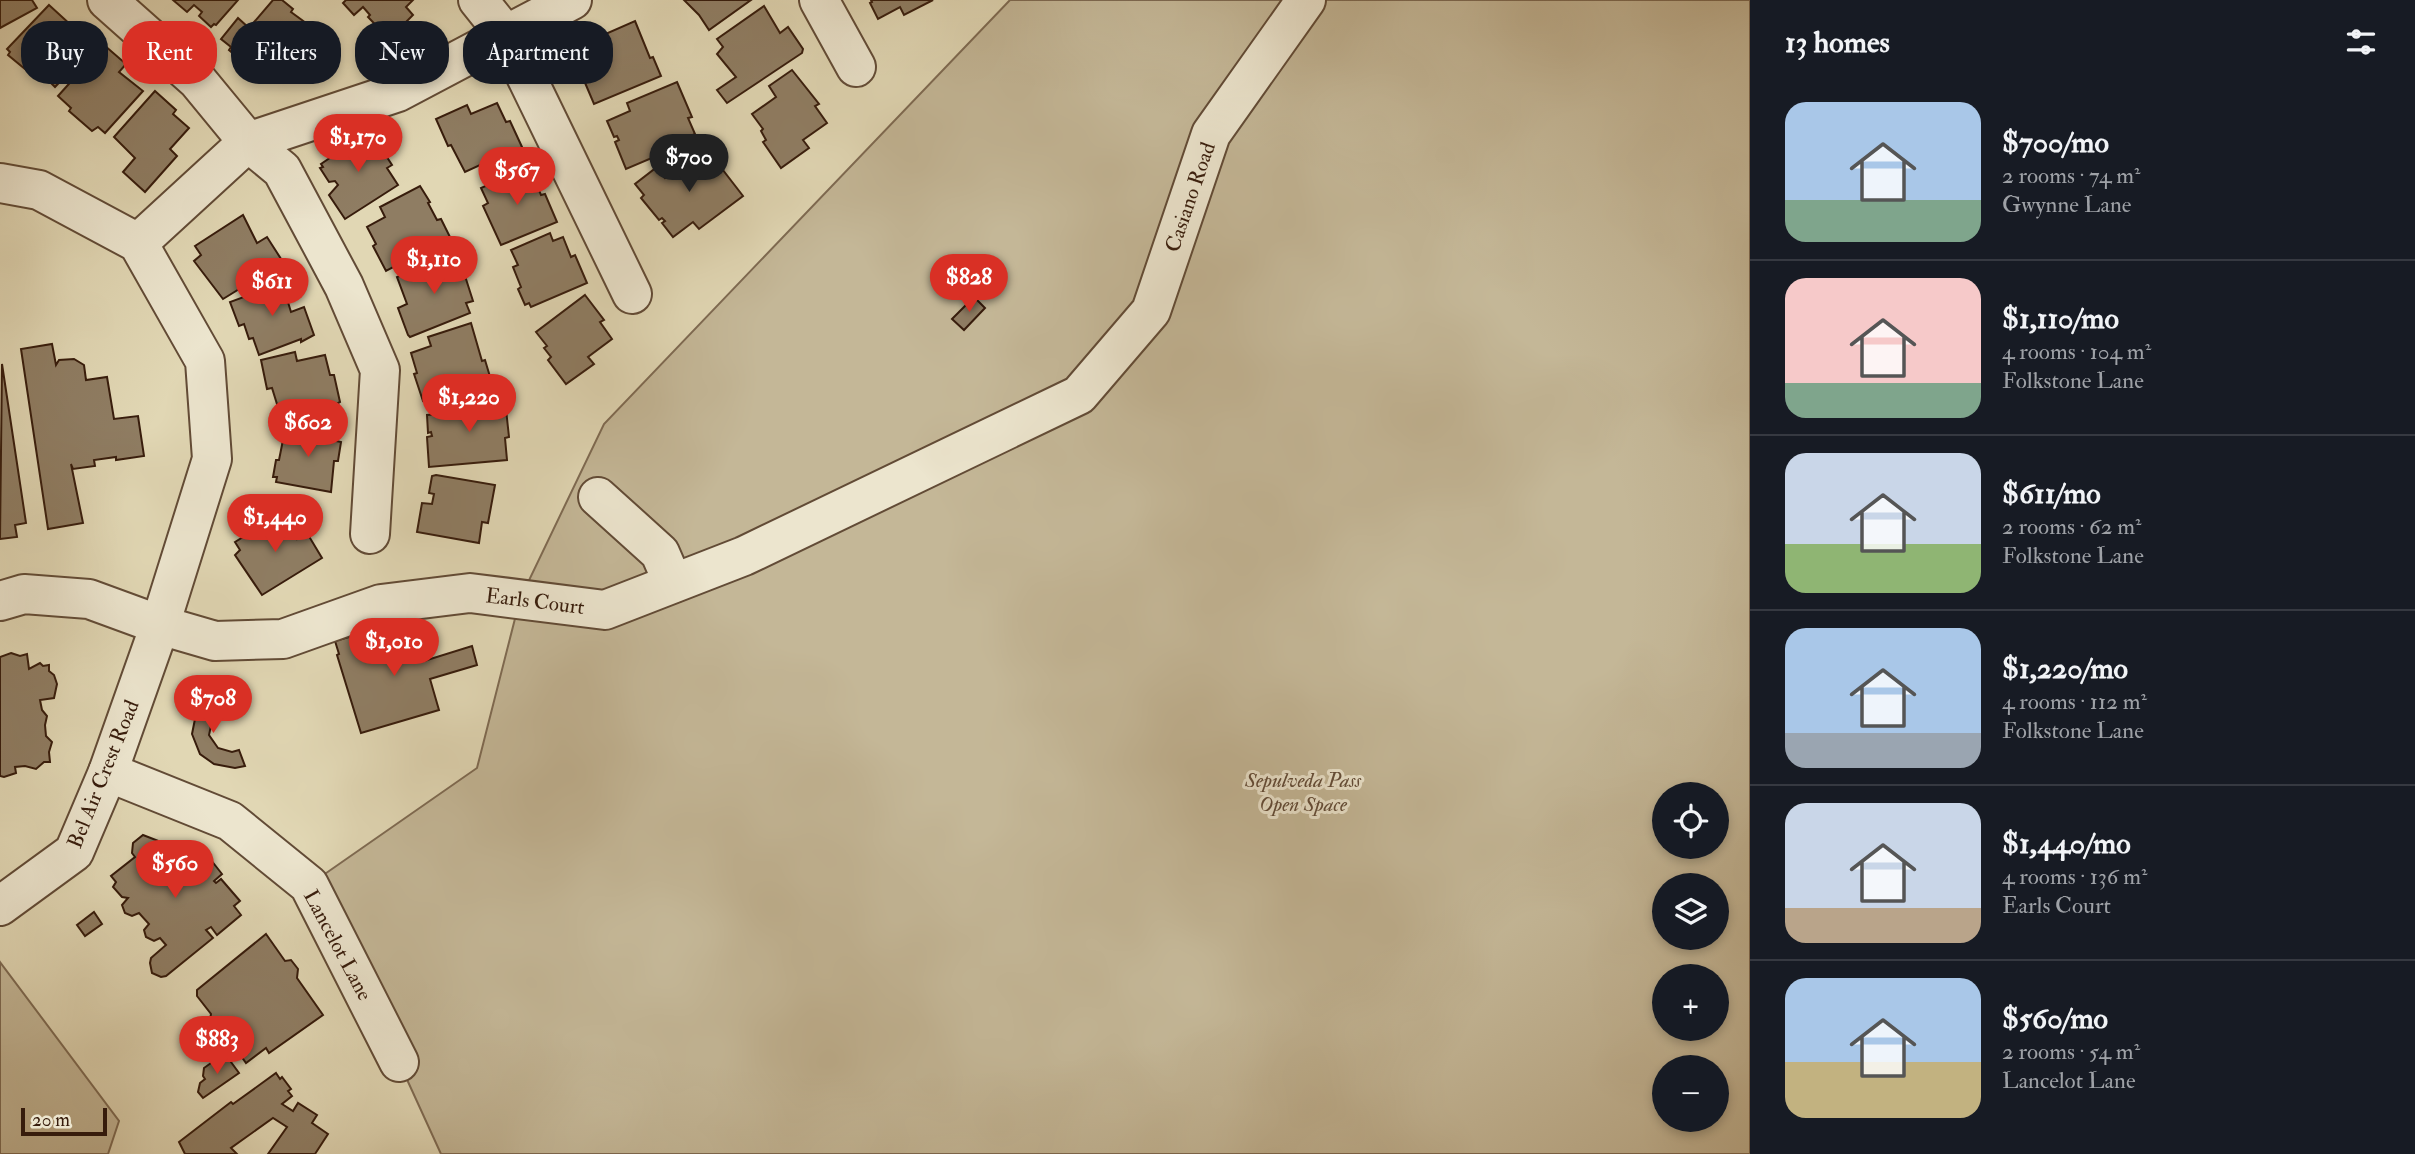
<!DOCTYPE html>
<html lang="en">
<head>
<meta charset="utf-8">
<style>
  :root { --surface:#171b24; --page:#20242c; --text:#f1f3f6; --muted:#9ea1a6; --line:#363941; --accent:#d93025 }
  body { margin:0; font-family:"IM FELL Double Pica",serif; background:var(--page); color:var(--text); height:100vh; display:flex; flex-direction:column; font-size:26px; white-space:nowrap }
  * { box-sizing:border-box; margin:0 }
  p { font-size:23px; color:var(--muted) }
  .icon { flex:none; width:38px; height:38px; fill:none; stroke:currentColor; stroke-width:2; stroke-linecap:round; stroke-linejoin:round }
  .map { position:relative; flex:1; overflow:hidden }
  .panel { display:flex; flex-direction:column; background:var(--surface); width:665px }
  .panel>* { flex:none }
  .hud { position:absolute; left:21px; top:21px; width:665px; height:63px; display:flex; gap:14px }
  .buttons { position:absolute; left:1652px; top:782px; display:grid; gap:14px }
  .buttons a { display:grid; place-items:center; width:77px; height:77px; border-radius:50%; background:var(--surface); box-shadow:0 4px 10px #0003; font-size:35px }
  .scale { position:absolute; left:21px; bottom:18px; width:86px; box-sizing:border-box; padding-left:7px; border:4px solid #371c0c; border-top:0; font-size:19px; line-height:24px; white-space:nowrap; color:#371c0c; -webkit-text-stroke:5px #ece5ce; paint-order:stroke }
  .price { position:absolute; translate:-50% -60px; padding:0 16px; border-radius:24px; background:var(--accent); color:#fff; font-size:23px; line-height:46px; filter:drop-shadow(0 2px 4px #0008) }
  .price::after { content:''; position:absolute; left:50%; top:42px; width:21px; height:16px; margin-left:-10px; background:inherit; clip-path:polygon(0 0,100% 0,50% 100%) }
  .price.selected { background:#222; color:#fff }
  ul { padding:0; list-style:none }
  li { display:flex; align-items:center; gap:21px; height:175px; padding:0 35px }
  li+li { border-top:2px solid var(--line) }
  li span { display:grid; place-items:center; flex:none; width:196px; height:140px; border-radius:21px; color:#555 }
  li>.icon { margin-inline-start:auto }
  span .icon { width:84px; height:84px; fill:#fffc; stroke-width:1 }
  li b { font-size:30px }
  h2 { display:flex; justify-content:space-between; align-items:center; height:84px; padding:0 35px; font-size:30px }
  .chip { padding:0 24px; border-radius:28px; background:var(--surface); box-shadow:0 4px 10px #0003; font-size:24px; line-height:63px }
  .chip.selected { background:var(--accent); color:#fff }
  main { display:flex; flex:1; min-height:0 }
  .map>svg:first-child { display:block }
  .green { fill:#c4b797; stroke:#7e6a52; stroke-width:2; fill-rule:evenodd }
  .building { fill:#8f7d63; stroke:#371c0c; stroke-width:2 }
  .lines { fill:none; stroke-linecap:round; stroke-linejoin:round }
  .minor-casing { stroke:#624b36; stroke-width:42 }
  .minor { stroke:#ece5ce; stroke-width:38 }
  .labels { text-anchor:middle; stroke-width:6; stroke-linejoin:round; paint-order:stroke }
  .street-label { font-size:21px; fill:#371c0c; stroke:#ece5ce }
  .park-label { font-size:21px; font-style:italic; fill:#614a36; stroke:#ece5ce }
</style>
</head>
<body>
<main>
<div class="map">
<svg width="1750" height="1154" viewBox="0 0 1750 1154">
  <rect width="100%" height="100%" fill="#e1d7b4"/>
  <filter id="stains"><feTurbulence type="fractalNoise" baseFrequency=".00286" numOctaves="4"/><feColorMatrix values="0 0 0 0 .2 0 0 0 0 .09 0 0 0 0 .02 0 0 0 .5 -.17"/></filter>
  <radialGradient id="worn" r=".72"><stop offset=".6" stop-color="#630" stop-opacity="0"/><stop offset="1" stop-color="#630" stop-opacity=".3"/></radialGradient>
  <!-- green -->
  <g class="green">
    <path d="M1010,0H1750V1154H441L399,1062L309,885L477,768L520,599L604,424ZM1664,794H1717V847H1664ZM1664,886H1717V938H1664ZM1664,976H1717V1029H1664ZM1664,1068H1717V1120H1664Z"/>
    <path d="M0,962L119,1121L108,1154H0Z"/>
  </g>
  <!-- building -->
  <g class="building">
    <path d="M0,0H32L37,8L0,28Z"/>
    <path d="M173,0H238L216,25L214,24L211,27L199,16L202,12L194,5L187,12Z"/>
    <path d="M273,0H282L293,9L291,12L317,31L315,33L320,37L291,70L282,62L268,78L254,66L251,69L229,50L231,47L221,39L238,18L249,28Z"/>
    <path d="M346,0H413L406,7L413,15L389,39L368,17L370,15L363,7L354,15L343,3Z"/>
    <path d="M684,0H751L709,30L699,15Z"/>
    <path d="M871,0H933L904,15L900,7L878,19L870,3L872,2Z"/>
    <path d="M49,5L72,26L69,29L84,44L78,51L84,56L55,87L42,74L37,79L8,55L10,52L7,49Z"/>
    <path d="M764,6L780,33L788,27L803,49L802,53L727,103L717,90L736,77L717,54L723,47L717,39Z"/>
    <path d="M635,21L650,58L653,57L661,76L594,104L583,78L586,76L579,58L598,50L594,39Z"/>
    <path d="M104,45L126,64L119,72L143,91L105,133L98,127L92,131L69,111L71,108L58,96Z"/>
    <path d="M792,70L819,104L815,106L827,123L803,140L809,148L781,168L763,142L766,140L761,131L763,129L752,114L776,97L769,86Z"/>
    <path d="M677,82L692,117L688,118L695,134L690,136L692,141L626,169L615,142L619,140L617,136L614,137L607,121L630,111L627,103Z"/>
    <path d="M155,91L176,110L173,114L189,128L170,149L177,156L145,192L123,172L135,158L114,137Z"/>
    <path d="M497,103L506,122L510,121L522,147L519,149L525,162L499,172L493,159L465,172L451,145L448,146L436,119L467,105L471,114Z"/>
    <path d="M370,131L392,165L387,168L398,185L345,219L329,195L338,185L335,181L329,182L320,168L323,167L321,164L340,151L337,146L353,136L356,140Z"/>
    <path d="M699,153L702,157L706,154L716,168L719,165L743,196L699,229L693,222L673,237L662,223L665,221L662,218L659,220L641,198L644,195L635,184L657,167L665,178Z"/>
    <path d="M520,171L524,179L533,175L541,195L545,194L557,222L501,245L483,206L488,203L481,188Z"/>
    <path d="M420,186L430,202L428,203L437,220L441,219L450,237L386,271L373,246L376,244L367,227L385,217L380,207Z"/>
    <path d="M243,215L257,243L267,237L283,262L223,299L194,261L201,255L195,246Z"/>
    <path d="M550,233L553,241L563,237L571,257L575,255L587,283L531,307L529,303L525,305L518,289L521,287L513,267L518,265L511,250Z"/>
    <path d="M458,254L473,301L466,303L470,313L410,337L408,335L398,308L407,304L397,277Z"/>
    <path d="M290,280L297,296L287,299L291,312L304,307L314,335L301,342V339L259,355L253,338L249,339L244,324L239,326L230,302Z"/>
    <path d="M585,295L604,320L600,322L612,339L588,357L594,364L566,384L548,360L551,357L544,348L547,346L536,332Z"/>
    <path d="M974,297L985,308L964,330L952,319Z"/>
    <path d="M471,323L482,361L485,360L491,380L423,401L414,374L417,373L411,353L431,346L428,337Z"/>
    <path d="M52,344L56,365L59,360L74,359L84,365L86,380L107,377L114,419L138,416L144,456L116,460V457L94,460L95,466L73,469L71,464L83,523L48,529L21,349Z"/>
    <path d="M295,352L297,361L325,355L330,375H334L340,402L338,403L341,417L340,419L315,423L311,409L281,417L272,388L267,389L261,360Z"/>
    <path d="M2,364L26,523L15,525L17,537L0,539Z"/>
    <path d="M505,400L509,437L505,438L507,460L429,467L427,437L432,436L431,432L428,433L427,415L452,413L451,404Z"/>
    <path d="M291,424L333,431L331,440L341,442L338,461H334L331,492L276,482L277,477H273L276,460H279L283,440L288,441Z"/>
    <path d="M436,475L495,485L488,523L482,522L479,543L417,532L422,503L432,504L434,494L429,493L432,476Z"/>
    <path d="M282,513L297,539L307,533L322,558L262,595L235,555L240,550L235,542Z"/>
    <path d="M415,632L424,661L472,646L477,665L430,679L439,710L361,733L337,655L339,654L335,641L363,633L366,644L373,639H389Z"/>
    <path d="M11,653L20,656L27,654L29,669L40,663L43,666L49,665V671L54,675L57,684L54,698L40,700L42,710L47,716L45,725L46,736L52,742L49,752L50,762H44L36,769L25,766L15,767L16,773L4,777L0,776V657Z"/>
    <path d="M222,693L227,709L212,721L209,735L218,748L232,752L239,750L245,766L235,768L214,764L200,754L192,734L196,714L208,700Z"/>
    <path d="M143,835L166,844L167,842L176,852L173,855L175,858L185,850L196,863L207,855L222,874L214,881L216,883L221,879L240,901L234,906L241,915L217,935L211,927L206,930L213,938L166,976L161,977L152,973L150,963L151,958L166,945L160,938L154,941L146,937L144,930L149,924L139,913L132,916L125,913L122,905L128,898L122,897L113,887L116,882L111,876L135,857L132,853L133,843Z"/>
    <path d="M94,912L102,924L85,936L77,925Z"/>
    <path d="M266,934L285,961L291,960L298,969L297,978L323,1015L269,1053L266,1048L246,1063L241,1056H235L229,1048L230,1042L225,1041L210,1019L211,1014L197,996V990Z"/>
    <path d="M218,1058L224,1060L228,1058L239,1073L203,1098L198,1092L200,1083L205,1079L203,1076L204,1068Z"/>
    <path d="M276,1073L280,1079L282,1077L291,1089L288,1091L292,1096L282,1104L293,1111L298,1103L317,1115L312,1123L328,1134L315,1154H268L287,1127L273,1118L231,1148L237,1154H185L179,1142L231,1102L233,1104Z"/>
  </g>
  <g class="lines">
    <defs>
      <g id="minor">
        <path d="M107,0L197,80L248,142L282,170L344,286L380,370L370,534"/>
        <path d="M478,0L506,35L632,294"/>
        <path d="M819,0L856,67"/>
        <path d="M0,183L39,190L138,243L205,361L212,459L160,625L108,772L74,852L0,906"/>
        <path d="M138,243L248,142L398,92L572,0"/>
        <path d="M598,497L660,553L673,583"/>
        <path d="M0,601L24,594L89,599L160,625L215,641L283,639L381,604L470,593L605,610L744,556L1079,395L1151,311L1211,134L1306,0"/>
        <path d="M108,772L230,821L309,885L399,1062"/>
      </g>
    </defs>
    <!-- minor casing -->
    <use href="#minor" class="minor-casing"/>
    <!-- minor -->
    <use href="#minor" class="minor"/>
  </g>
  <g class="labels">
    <!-- street labels -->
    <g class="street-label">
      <text transform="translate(1190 197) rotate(-71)" y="7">Casiano Road</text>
      <text transform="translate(535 601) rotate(7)" y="7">Earls Court</text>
      <text transform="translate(103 774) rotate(-68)" y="7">Bel Air Crest Road</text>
      <text transform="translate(338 945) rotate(62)" y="7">Lancelot Lane</text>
    </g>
    <!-- park labels -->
    <g class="park-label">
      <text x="1303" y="787">Sepulveda Pass<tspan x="1303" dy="24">Open Space</tspan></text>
    </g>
  </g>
  <rect width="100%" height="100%" filter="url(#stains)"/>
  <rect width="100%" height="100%" fill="url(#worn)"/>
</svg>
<div class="buttons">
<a><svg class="icon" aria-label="locate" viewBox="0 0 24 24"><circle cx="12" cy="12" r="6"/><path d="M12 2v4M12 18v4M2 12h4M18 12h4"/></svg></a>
<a><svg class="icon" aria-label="layers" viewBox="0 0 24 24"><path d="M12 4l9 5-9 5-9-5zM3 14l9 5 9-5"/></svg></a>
<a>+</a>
<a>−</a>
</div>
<div class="scale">20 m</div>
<b class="price" style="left:358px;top:174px">$1,170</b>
<b class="price selected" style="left:689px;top:194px">$700</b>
<b class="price" style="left:517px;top:207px">$567</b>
<b class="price" style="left:434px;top:296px">$1,110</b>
<b class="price" style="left:969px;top:314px">$828</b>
<b class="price" style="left:272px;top:318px">$611</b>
<b class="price" style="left:469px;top:434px">$1,220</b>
<b class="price" style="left:308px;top:459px">$602</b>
<b class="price" style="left:275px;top:554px">$1,440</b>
<b class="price" style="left:394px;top:678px">$1,010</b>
<b class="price" style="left:213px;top:735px">$708</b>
<b class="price" style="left:175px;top:900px">$560</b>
<b class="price" style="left:217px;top:1076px">$883</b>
<div class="hud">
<a class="chip">Buy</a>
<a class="chip selected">Rent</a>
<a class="chip">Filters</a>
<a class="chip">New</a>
<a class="chip">Apartment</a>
</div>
</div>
<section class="panel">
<h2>13 homes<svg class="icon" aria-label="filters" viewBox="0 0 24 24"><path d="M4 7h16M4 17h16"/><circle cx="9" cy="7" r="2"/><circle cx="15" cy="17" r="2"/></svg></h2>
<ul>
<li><span style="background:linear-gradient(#a9c7e8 70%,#7fa58c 0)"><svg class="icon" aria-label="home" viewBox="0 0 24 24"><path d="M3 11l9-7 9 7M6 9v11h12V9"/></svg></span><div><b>$700/mo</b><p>2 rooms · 74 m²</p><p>Gwynne Lane</p></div></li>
<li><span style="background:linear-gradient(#f6c9c9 75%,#7fa58c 0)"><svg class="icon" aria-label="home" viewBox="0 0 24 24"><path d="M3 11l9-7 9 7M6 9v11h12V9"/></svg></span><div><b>$1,110/mo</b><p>4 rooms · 104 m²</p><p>Folkstone Lane</p></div></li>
<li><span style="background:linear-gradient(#c9d6e8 65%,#8fb573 0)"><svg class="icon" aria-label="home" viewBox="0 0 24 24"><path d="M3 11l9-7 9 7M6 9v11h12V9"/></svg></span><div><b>$611/mo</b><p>2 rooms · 62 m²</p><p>Folkstone Lane</p></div></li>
<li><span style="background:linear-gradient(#a9c7e8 75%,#9aa5b1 0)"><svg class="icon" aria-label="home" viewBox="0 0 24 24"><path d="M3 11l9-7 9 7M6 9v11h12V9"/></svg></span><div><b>$1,220/mo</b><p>4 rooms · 112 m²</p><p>Folkstone Lane</p></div></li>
<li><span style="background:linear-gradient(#c9d6e8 75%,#b9a48a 0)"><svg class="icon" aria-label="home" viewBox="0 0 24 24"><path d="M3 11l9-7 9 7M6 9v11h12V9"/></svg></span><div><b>$1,440/mo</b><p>4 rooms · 136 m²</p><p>Earls Court</p></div></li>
<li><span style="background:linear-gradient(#a9c7e8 60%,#c2b280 0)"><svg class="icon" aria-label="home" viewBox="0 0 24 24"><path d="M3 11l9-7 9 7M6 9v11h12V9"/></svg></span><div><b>$560/mo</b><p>2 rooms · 54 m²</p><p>Lancelot Lane</p></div></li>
</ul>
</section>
</main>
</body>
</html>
